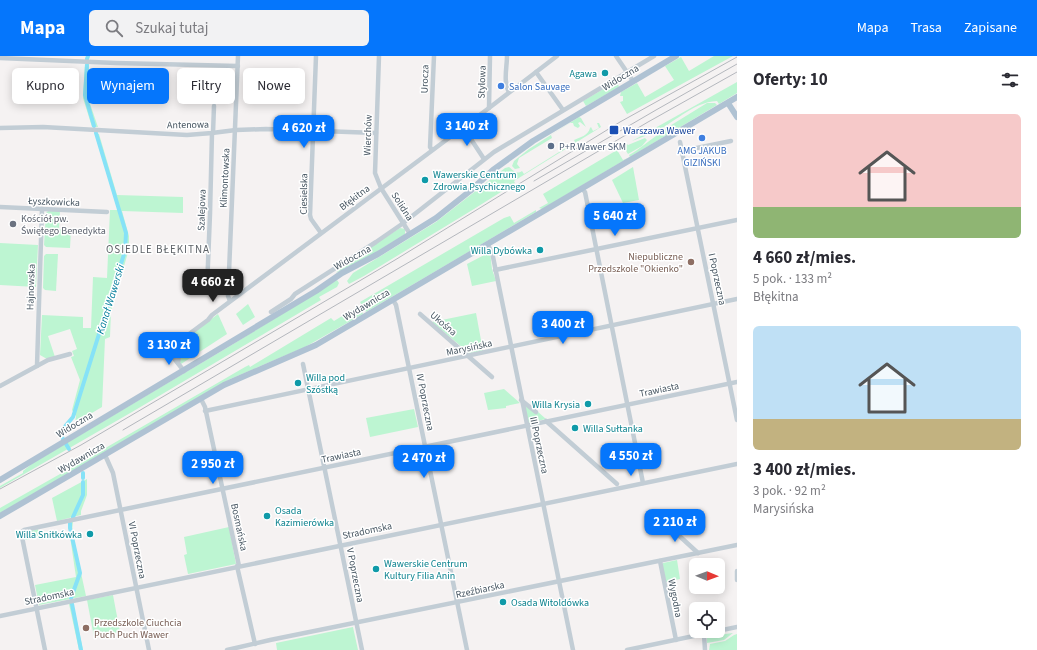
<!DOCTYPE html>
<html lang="pl">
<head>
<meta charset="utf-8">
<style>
  :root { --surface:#fff; --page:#f2f2f3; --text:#2b2b33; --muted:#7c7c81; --accent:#0576fc }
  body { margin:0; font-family:"Source Sans 3",sans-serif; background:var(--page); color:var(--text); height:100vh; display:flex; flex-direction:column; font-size:15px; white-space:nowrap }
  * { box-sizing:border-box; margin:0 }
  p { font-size:13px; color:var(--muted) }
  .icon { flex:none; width:22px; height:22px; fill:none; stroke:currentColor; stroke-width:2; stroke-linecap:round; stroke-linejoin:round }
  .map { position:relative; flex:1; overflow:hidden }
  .side { display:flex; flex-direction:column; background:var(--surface); width:300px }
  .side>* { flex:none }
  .banner { position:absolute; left:12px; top:12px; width:380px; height:36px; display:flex; gap:8px }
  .needle { width:26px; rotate:91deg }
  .controls { position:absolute; left:689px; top:502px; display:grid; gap:8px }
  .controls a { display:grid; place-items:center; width:36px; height:36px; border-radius:6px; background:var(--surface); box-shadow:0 2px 10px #0003; font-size:20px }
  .price { position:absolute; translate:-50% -34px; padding:0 9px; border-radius:8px; background:var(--accent); color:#fff; font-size:13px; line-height:26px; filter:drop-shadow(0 1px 2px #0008) }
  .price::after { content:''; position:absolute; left:50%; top:24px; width:12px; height:9px; margin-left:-6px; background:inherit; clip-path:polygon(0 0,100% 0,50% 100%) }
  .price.selected { background:#222; color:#fff }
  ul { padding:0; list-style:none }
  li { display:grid; align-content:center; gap:8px; height:212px; padding:0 16px }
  li span { display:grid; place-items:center; height:124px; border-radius:6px; color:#555 }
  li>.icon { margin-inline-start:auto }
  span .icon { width:72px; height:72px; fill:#fffc; stroke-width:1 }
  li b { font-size:17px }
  h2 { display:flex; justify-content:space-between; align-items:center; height:48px; padding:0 16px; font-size:17px }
  .tag { padding:0 14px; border-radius:6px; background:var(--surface); box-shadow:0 2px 10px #0003; font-size:14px; line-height:36px }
  .tag.selected { background:var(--accent); color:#fff }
  header { display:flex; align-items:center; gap:24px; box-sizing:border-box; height:56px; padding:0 20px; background:var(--accent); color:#fff }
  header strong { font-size:19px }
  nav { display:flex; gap:22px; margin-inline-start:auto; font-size:14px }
  .search { width:280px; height:36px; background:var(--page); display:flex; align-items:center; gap:10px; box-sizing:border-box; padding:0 14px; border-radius:6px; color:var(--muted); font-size:15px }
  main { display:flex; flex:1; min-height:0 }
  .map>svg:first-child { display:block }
  .green { fill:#bdf5d2 }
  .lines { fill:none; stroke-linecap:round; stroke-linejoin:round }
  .canal { stroke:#86e2f7; stroke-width:4 }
  .minor { stroke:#c2cdd5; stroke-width:4.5 }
  .major { stroke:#afc2d3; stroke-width:6 }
  .rail { stroke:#b4b7bd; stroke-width:1 }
  .culture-dot { fill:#0f9aa8; stroke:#fff; stroke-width:1.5 }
  .shop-dot { fill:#3f7fe0; stroke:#fff; stroke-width:1.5 }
  .transit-dot { fill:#1a4fb4; stroke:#fff; stroke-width:1.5 }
  .service-dot { fill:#5c6f8a; stroke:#fff; stroke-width:1.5 }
  .worship-dot { fill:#6b7280; stroke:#fff; stroke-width:1.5 }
  .education-dot { fill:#8d6e63; stroke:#fff; stroke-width:1.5 }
  .labels { text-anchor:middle; stroke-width:3; stroke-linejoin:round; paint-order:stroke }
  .culture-label { font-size:10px; fill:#0d838f; stroke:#fff; text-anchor:start }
  .street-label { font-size:10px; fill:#475662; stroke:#fff }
  .shop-label { font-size:10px; fill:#366cbe; stroke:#fff; text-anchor:start }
  .transit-label { font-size:10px; fill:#164399; stroke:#fff; text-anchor:start }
  .service-label { font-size:10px; fill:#4e5e75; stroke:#fff; text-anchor:start }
  .worship-label { font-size:10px; fill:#5b616d; stroke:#fff; text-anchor:start }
  .education-label { font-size:10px; fill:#785e54; stroke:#fff; text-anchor:end }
  .neighbourhood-label { font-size:11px; letter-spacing:1px; fill:#5e6368; stroke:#fff }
  .water-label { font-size:11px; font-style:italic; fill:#037e9b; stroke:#fff }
</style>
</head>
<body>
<header>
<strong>Mapa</strong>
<div class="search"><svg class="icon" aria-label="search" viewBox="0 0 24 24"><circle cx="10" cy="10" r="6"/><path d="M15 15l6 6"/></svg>Szukaj tutaj</div>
<nav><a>Mapa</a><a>Trasa</a><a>Zapisane</a></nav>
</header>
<main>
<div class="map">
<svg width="737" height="594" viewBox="0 0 737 594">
  <rect width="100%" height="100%" fill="#f5f2f2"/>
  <!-- green -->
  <g class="green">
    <path d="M714,0H733L627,58L620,46L623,45V40H620L621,36L637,27L645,41L674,24L665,10L681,1L689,15Z"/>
    <path d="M85,8H89L88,42L98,71H92L83,42Z"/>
    <path d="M617,25L619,31L586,50L583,45Z"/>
    <path d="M737,26V37L719,48L717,45C692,46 673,69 650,78L649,77L645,80L632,85Z"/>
    <path d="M707,47H715L717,49L630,101L629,99C640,93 648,85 659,78L660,76Z"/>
    <path d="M579,61L581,62L586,71L580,66L578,67L580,70L578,72L574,70L573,67H570L551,79L552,82L519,102L517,108L520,112L515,113L512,110L514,105L529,93Z"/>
    <path d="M597,67H599L601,71L514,125L515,127L474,153L364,220L349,228L347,225L353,217L436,166L505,112L509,111C513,114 516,119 522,115L524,118L575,86L574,84C580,81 588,80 590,72L591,71L593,75L599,72Z"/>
    <path d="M95,78H99L117,139L183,141V157L122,155L129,180V193L111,255L110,281L105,283L102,351L75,367L76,360L72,354L80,324L71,301L74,300L72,295L77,293L70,273L48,280L55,301L47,303L40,299L42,259L83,261V272H91L93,221L107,222L110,154H118Z"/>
    <path d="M645,82L647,84L642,90L628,98L623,90L627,88L628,89Z"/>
    <path d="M617,94L623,104L628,102L542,153L539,152L548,147L543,138Z"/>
    <path d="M633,111L639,144L623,147L612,124Z"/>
    <path d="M536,154V156L475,192L474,191L470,193V195L366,256L360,246L504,162L510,160L514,167Z"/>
    <path d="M48,155H60L59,173L71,174L70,192L46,191L44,189L46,157Z"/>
    <path d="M400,172L405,173V178L373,198L336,217L340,213L339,211Z"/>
    <path d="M0,187L38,189L36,231L0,229Z"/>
    <path d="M490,196L492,213L496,225L472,230L467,208Z"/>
    <path d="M46,198H58L56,235L45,234L43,232L44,200Z"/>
    <path d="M337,224L339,227L337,231L319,241L321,244L132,356L0,432V430L23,417V415L33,407L230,290Z"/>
    <path d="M248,248L255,261L243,269L236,258Z"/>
    <path d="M357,251L361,253L363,258L305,291L228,324L0,457V452L83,405L245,311L249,309L250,311L331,262L334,265Z"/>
    <path d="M476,257L483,295L469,297L432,266Z"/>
    <path d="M218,258L227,278L181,308L180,306L181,286Z"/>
    <path d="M504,333L520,347L506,350V352L488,354L484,337Z"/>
    <path d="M524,349L537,355L546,363L528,367Z"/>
    <path d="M414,353L418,371L370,381L366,362Z"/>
    <path d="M87,423V439L81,455V459L57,465L52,442Z"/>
    <path d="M73,466L72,475L86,540L39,549L35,529L76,521L68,467Z"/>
    <path d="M229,471L236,508L188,518L184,499L187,498L184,481Z"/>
    <path d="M38,473L40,481L25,484L24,479L26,476Z"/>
    <path d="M677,504L680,523L666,526L662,508L663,507Z"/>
    <path d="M113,539L120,576L94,581L87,544Z"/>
    <path d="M73,547L83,594H79L69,548Z"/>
    <path d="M353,571L358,594H277L276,587Z"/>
    <path d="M733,577L724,584L707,587V582L710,580Z"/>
    <path d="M737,578V594H709L710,588L725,585L734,579Z"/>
  </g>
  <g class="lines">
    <!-- canal -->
    <g class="canal">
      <path d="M87,3L88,0"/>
      <path d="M87,9L85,39L94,70"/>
      <path d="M63,383L61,378L62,374L73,361L125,195L126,177L96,77"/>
      <path d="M66,388L69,393"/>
      <path d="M83,417V422"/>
      <path d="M73,461L83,439V426"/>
      <path d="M70,467V472L80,517L71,542"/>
      <path d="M72,548L81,594"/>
    </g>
    <!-- minor -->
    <g class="minor">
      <path d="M316,0L310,159L311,163L321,177"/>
      <path d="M379,0L375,117L381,132L410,178"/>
      <path d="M507,0C507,11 503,26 509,36"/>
      <path d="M616,0L633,25"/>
      <path d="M0,2L116,7L238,10"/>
      <path d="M536,16L563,54"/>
      <path d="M489,52L490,0"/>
      <path d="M463,71L484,103"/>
      <path d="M0,72L43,71L187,79L212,77L236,74L266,73L376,77"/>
      <path d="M213,77L214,50"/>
      <path d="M680,86L737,364"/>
      <path d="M432,94L430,91L434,0"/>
      <path d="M682,95L731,85"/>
      <path d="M582,133L585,136L643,427"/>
      <path d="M0,151L107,156"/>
      <path d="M487,188L492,196L573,594"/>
      <path d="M495,214L737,164"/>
      <path d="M207,232L210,158L212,77"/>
      <path d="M393,244L396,249L467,594"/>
      <path d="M230,245L228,240L238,0"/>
      <path d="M271,256L291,243L295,238L376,186L402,168L494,96L654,0"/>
      <path d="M420,258L492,321"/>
      <path d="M169,296L184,315"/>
      <path d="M178,307L181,284L208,264L212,259L489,52L557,0"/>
      <path d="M303,308L362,594"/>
      <path d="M37,310L42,153"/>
      <path d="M0,330L48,304L70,298"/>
      <path d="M201,343L205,351L239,510"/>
      <path d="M521,344L536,356"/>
      <path d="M205,355L737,243"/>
      <path d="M546,365L617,428"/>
      <path d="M105,399L113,417L149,594"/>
      <path d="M662,464L698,497"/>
      <path d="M660,505L676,584"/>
      <path d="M237,510L255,588"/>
      <path d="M737,515V524"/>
      <path d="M0,560L737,408"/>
      <path d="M704,578L705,594"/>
      <path d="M45,594L21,476L24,474L737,326"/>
      <path d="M227,594L270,584L737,489"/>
      <path d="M627,594L737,571"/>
    </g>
    <!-- major -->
    <g class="major">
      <path d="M728,47L737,61"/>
      <path d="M0,424L316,235L342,217L378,198L436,162L470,135L493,114L533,85L676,0"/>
      <path d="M0,460L224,329L316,289L737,41"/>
    </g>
    <!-- rail -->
    <g class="rail">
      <path d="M534,125L656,54L737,8"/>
      <path d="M123,374L648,66L737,16"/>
      <path d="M0,433L81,389L395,204L620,66L737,1"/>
    </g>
  </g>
  <!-- markers -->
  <g class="culture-dot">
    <circle cx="605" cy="17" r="4"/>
    <circle cx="425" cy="124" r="4"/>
    <circle cx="540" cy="194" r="4"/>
    <circle cx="298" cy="327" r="4"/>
    <circle cx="588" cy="348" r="4"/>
    <circle cx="575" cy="372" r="4"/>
    <circle cx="267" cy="460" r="4"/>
    <circle cx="90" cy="478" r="4"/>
    <circle cx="376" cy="513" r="4"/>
    <circle cx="503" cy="546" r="4"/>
  </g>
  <g class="shop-dot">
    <circle cx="501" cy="30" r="4"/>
    <circle cx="702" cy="82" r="4"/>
  </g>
  <rect class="transit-dot" x="609" y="69" width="10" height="10" rx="2"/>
  <circle class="service-dot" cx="551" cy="90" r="4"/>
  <circle class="worship-dot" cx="13" cy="168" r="4"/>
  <g class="education-dot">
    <circle cx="691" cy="206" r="4"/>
    <circle cx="86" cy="572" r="4"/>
  </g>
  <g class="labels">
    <!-- culture labels -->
    <g class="culture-label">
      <text x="597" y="21" text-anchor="end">Agawa</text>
      <text x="433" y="122">Wawerskie Centrum<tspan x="433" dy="12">Zdrowia Psychicznego</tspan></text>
      <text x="532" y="198" text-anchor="end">Willa Dybówka</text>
      <text x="306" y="325">Willa pod<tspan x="306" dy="12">Szóstką</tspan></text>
      <text x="580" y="352" text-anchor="end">Willa Krysia</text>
      <text x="583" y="376">Willa Sułtanka</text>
      <text x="275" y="458">Osada<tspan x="275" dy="12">Kazimierówka</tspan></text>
      <text x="82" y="482" text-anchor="end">Willa Snitkówka</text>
      <text x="384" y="511">Wawerskie Centrum<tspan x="384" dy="12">Kultury Filia Anin</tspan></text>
      <text x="511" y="550">Osada Witoldówka</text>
    </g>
    <!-- street labels -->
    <g class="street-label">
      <text transform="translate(620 21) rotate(-31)" y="4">Widoczna</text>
      <text transform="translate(424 23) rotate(-88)" y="4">Urocza</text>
      <text transform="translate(481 26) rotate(-88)" y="4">Stylowa</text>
      <text transform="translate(188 68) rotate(-1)" y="4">Antenowa</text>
      <text transform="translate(367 79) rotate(-88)" y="4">Wierchów</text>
      <text transform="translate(224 122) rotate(-87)" y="4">Klimontowska</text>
      <text transform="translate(303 138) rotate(-89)" y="4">Ciesielska</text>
      <text transform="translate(354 141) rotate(-37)" y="4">Błękitna</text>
      <text transform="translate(54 145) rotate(2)" y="4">Łyszkowicka</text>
      <text transform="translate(403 150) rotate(57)" y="4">Solidna</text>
      <text transform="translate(201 154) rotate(-88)" y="4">Szalejowa</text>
      <text transform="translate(352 201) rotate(-29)" y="4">Widoczna</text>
      <text transform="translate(718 223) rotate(78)" y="4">I Poprzeczna</text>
      <text transform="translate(30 231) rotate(-88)" y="4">Hajnowska</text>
      <text transform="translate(366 248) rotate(-31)" y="4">Wydawnicza</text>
      <text transform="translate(444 267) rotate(40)" y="4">Ukośna</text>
      <text transform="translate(469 291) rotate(-12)" y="4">Marysińska</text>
      <text transform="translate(659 333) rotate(-12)" y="4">Trawiasta</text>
      <text transform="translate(426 346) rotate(79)" y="4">IV Poprzeczna</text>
      <text transform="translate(74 368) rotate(-31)" y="4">Widoczna</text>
      <text transform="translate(540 389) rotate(78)" y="4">III Poprzeczna</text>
      <text transform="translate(341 399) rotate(-12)" y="4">Trawiasta</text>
      <text transform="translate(81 401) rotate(-30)" y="4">Wydawnicza</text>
      <text transform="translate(240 471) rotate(78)" y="4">Bosmańska</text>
      <text transform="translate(367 474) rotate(-12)" y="4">Stradomska</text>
      <text transform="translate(138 494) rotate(79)" y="4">VI Poprzeczna</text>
      <text transform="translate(356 519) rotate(79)" y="4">V Poprzeczna</text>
      <text transform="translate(480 533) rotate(-12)" y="4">Rzeźbiarska</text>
      <text transform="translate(49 540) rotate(-12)" y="4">Stradomska</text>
      <text transform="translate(676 542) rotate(79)" y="4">Wygodna</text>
    </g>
    <!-- shop labels -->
    <g class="shop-label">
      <text x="509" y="34">Salon Sauvage</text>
      <text x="702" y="98" text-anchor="middle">AMG JAKUB<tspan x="702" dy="12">GIZIŃSKI</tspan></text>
    </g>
    <!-- transit labels -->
    <g class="transit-label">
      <text x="623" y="78">Warszawa Wawer</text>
    </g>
    <!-- service labels -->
    <g class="service-label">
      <text x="559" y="94">P+R Wawer SKM</text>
    </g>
    <!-- worship labels -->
    <g class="worship-label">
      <text x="21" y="166">Kościół pw.<tspan x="21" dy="12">Świętego Benedykta</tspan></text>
    </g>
    <!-- education labels -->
    <g class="education-label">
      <text x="683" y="204">Niepubliczne<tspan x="683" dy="12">Przedszkole "Okienko"</tspan></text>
      <text x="94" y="570" text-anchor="start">Przedszkole Ciuchcia<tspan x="94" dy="12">Puch Puch Wawer</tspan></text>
    </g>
    <!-- neighbourhood labels -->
    <g class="neighbourhood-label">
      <text x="158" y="197">OSIEDLE BŁĘKITNA</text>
    </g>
    <!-- water labels -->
    <g class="water-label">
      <text transform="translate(110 243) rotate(-73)" y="4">Kanał Wawerski</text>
    </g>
  </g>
</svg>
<div class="controls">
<a><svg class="needle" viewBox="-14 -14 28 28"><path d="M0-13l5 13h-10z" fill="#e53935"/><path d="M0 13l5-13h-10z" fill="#7c7c81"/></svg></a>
<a><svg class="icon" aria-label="locate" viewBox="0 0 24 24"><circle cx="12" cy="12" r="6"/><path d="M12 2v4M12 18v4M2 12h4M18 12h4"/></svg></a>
</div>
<b class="price" style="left:467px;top:91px">3 140 zł</b>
<b class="price" style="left:304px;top:93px">4 620 zł</b>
<b class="price" style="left:615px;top:181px">5 640 zł</b>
<b class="price selected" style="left:213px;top:247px">4 660 zł</b>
<b class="price" style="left:563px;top:289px">3 400 zł</b>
<b class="price" style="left:169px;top:310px">3 130 zł</b>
<b class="price" style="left:631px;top:421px">4 550 zł</b>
<b class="price" style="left:424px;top:423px">2 470 zł</b>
<b class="price" style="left:213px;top:429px">2 950 zł</b>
<b class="price" style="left:675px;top:487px">2 210 zł</b>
<div class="banner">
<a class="tag">Kupno</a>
<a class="tag selected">Wynajem</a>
<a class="tag">Filtry</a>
<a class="tag">Nowe</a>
</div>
</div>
<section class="side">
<h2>Oferty: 10<svg class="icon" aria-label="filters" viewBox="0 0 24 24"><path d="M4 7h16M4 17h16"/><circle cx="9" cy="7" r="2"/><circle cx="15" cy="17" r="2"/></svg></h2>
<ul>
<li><span style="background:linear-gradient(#f6c9c9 75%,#8fb573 0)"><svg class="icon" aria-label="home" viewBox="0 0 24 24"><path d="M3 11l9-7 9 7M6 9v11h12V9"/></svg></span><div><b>4 660 zł/mies.</b><p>5 pok. · 133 m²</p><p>Błękitna</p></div></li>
<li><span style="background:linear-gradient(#bfe0f5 75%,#c2b280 0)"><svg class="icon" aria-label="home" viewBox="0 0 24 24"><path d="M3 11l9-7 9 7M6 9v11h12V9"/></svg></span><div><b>3 400 zł/mies.</b><p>3 pok. · 92 m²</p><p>Marysińska</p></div></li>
</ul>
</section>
</main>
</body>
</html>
